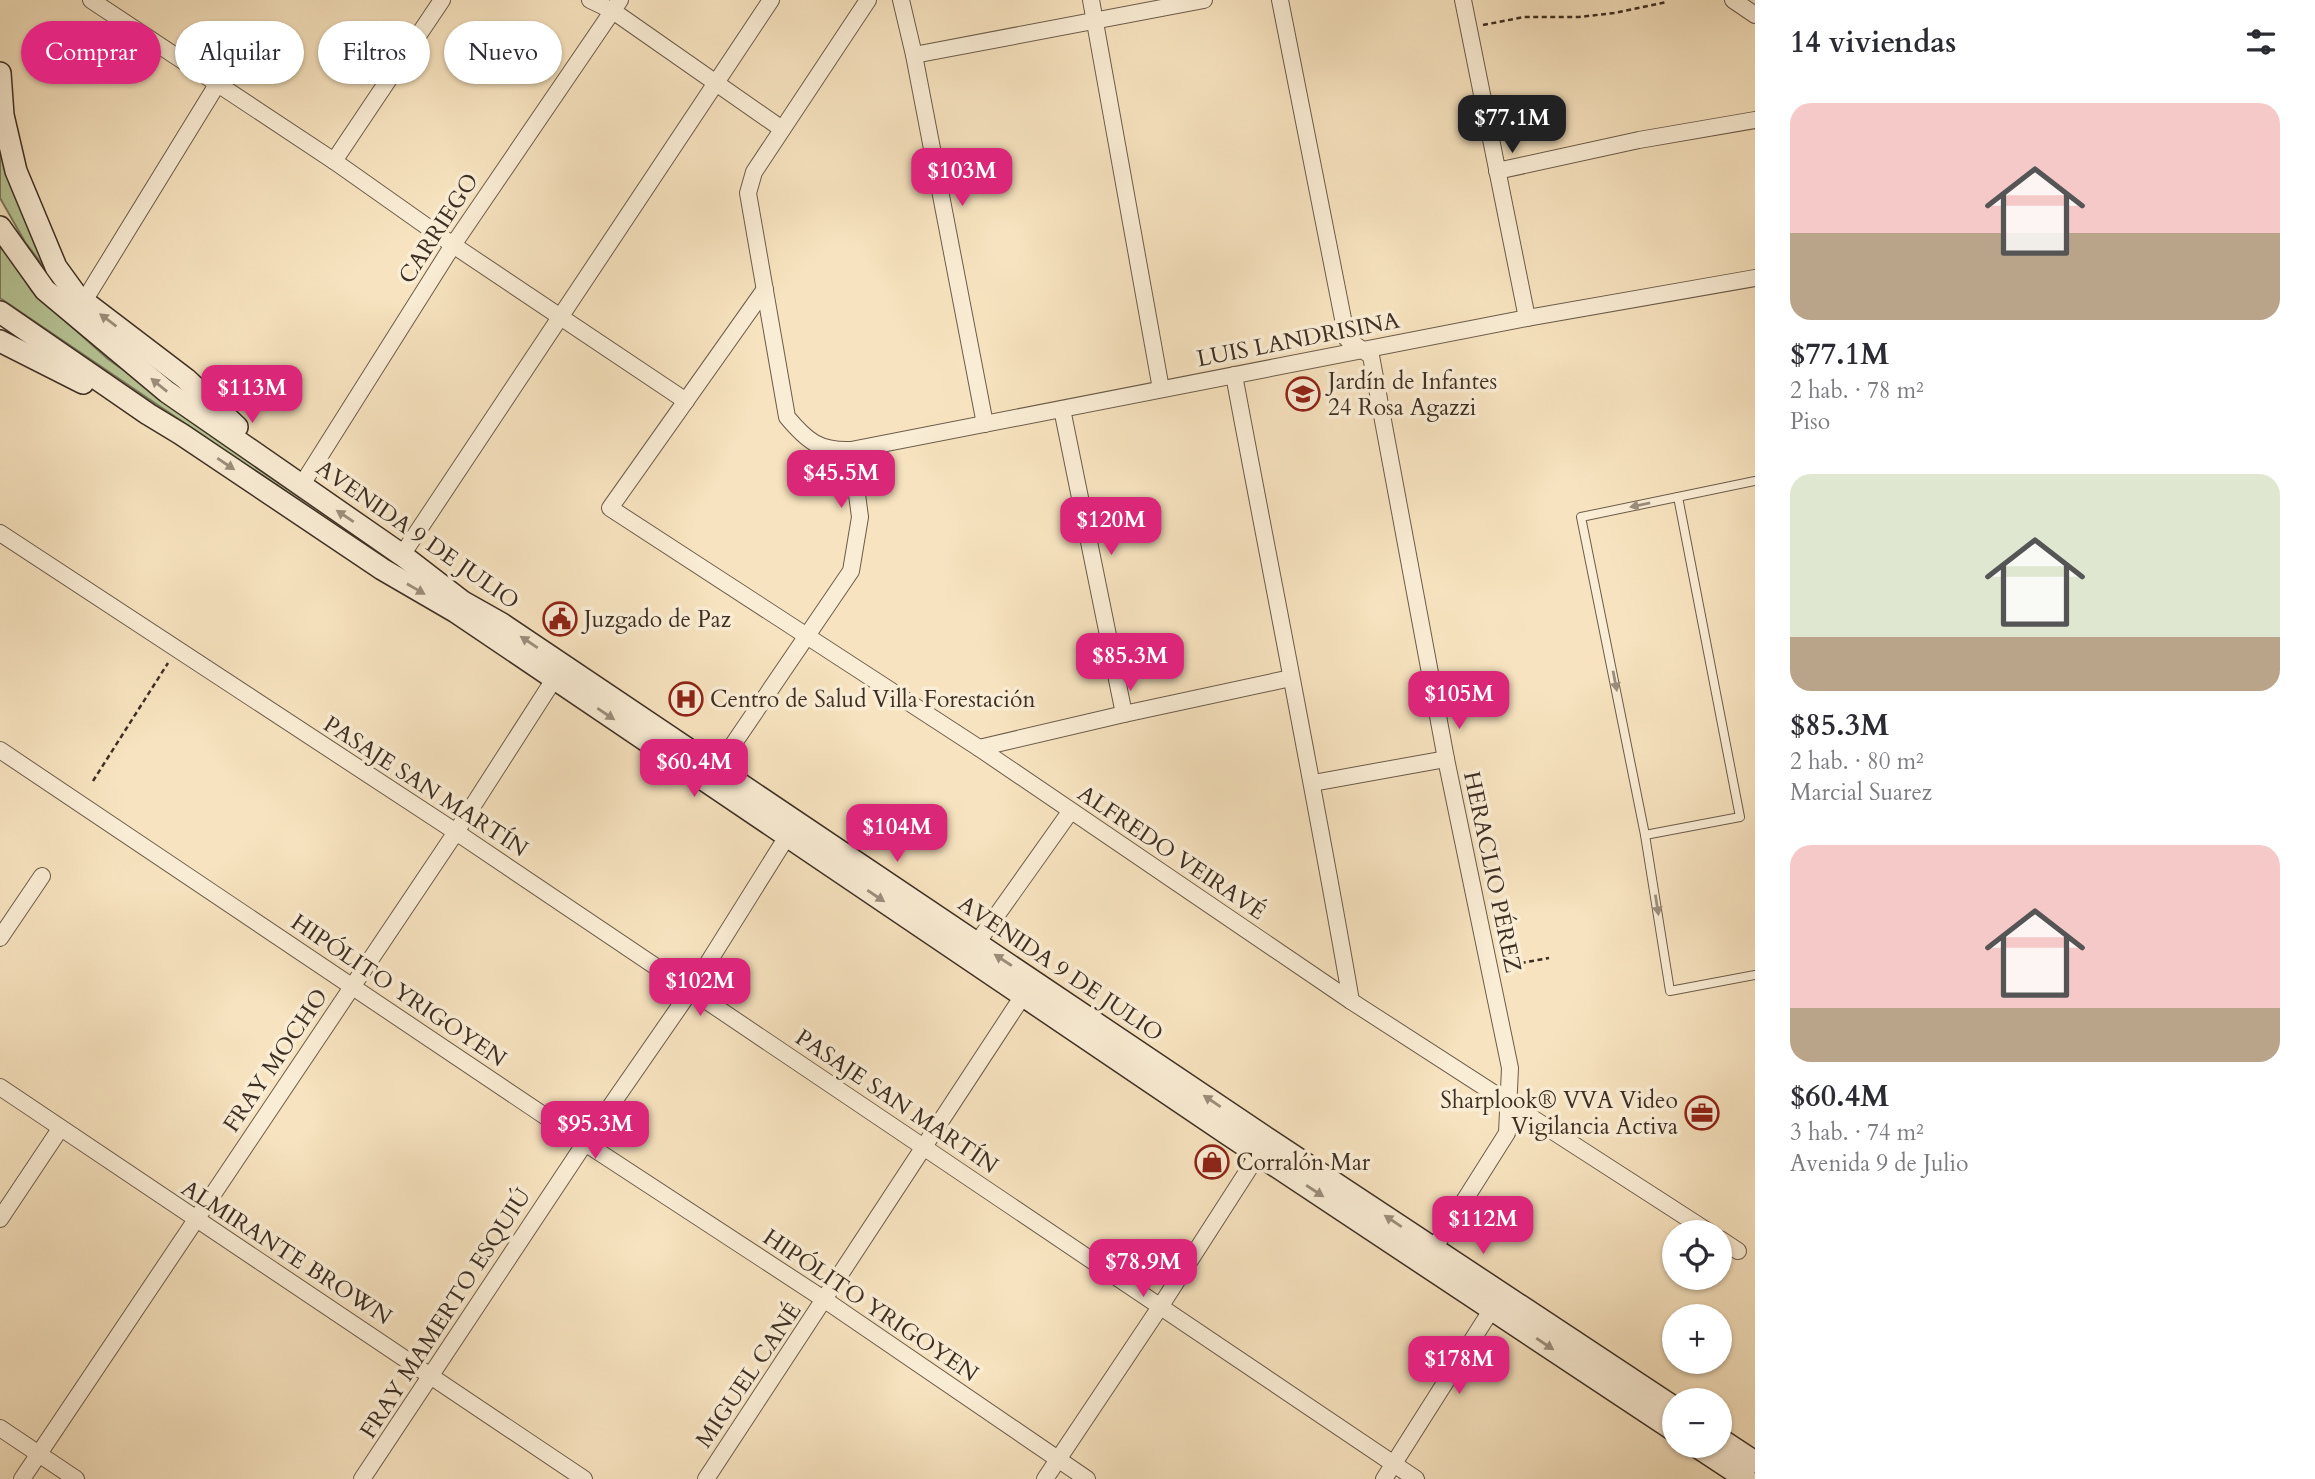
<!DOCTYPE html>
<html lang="es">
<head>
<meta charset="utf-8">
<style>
  :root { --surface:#fff; --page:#f2f2f3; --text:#2b2b33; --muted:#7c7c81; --accent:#db2777 }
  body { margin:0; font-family:Cardo,serif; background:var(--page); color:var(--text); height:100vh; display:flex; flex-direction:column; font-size:26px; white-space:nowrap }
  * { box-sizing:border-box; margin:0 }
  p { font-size:23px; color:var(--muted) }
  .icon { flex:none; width:38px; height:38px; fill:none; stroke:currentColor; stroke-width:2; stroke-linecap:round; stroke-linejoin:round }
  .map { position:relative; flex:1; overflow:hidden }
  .details { display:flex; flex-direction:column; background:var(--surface); width:560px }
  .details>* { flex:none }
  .guide { position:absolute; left:21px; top:21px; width:665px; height:63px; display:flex; gap:14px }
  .buttons { position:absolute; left:1662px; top:1220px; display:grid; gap:14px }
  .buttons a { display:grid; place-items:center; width:70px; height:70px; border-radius:50%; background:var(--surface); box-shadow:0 2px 5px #0004; font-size:35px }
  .price { position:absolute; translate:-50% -60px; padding:0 16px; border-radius:14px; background:var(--accent); color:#fff; font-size:23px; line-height:46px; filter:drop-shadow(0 2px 4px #0008) }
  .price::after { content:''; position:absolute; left:50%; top:42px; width:21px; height:16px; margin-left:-10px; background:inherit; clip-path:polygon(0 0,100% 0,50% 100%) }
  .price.selected { background:#222; color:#fff }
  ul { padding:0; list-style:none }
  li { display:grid; align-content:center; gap:14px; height:371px; padding:0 35px }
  li span { display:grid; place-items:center; height:217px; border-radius:21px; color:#555 }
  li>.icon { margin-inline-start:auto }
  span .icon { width:126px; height:126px; fill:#fffc; stroke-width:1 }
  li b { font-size:30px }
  h2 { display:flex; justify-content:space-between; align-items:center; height:84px; padding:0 35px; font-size:30px }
  .pill { padding:0 24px; border-radius:32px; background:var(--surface); box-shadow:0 2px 5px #0004; font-size:24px; line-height:63px }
  .pill.selected { background:var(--accent); color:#fff }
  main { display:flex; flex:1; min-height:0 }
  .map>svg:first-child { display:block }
  .green { fill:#b7c596; stroke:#7a7a5d; stroke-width:2 }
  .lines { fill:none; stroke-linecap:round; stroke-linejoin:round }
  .service-casing { stroke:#6c5c4b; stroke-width:10 }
  .minor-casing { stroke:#6c5c4b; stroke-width:18 }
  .secondary-casing { stroke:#3e2f24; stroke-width:24 }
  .path { stroke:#3e2f24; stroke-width:2.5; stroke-dasharray:5 3.5; stroke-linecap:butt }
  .service { stroke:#faedd5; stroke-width:8 }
  .minor { stroke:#faedd5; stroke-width:16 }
  .secondary { stroke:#faedd5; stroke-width:21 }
  .oneway { fill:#9c8e7c }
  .labels { text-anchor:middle; stroke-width:7; stroke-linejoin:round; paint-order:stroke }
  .street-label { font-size:23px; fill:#3e2f24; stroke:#faedd5 }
  .poi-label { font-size:23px; fill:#3e2f24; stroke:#faedd5; text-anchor:start }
</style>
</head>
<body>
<main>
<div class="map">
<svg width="1755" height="1479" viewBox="0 0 1755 1479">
  <rect width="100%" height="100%" fill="#f7e3bf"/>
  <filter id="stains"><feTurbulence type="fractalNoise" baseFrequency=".00286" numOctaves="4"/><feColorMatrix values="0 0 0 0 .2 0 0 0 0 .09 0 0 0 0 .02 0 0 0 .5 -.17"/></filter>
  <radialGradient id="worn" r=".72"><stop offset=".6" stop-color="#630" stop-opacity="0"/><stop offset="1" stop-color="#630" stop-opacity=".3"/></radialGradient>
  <!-- green -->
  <g class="green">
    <path d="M0,135L43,252L209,409L140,360L75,308L25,242L0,198Z"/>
    <path d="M0,241L32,291L108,359L407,568L417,581L0,298Z"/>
  </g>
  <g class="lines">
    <defs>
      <g id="service">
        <path d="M1755,481L1581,517L1645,835L1670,991L1755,975"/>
        <path d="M1645,835L1740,817L1678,497"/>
      </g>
      <g id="minor">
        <path d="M91,0L334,161L453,245L686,401"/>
        <path d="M590,0L613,11L782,129"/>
        <path d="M868,0L754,172L748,193L787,417C807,441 819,451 851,450L1527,318L1755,278"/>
        <path d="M901,0L914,55L985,424"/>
        <path d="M1091,0L1161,389"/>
        <path d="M1280,0L1347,339L1371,356L1446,759L1510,1068L1507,1133L1428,1258"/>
        <path d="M1463,0L1527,318"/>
        <path d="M1733,0L1755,15"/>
        <path d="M914,55L1204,0"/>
        <path d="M334,161L442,0"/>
        <path d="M1497,171L1639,140L1755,120"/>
        <path d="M765,289L610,508L979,748L1351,1001L1709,1232"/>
        <path d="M84,301L218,83"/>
        <path d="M1234,375C1273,584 1315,792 1351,1001"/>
        <path d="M1062,409L1124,714"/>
        <path d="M301,486L453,245L620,0"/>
        <path d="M0,533L456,832L1416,1479"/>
        <path d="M402,555L771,0"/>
        <path d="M979,748L1124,714L1291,678"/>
        <path d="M0,750L585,1143L825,1300L1087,1479"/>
        <path d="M717,768L851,571L860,517L851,450"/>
        <path d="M1313,783L1446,759"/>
        <path d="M0,938L42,876"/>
        <path d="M977,943L1070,812"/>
        <path d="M0,1087L584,1479"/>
        <path d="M0,1219L60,1129"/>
        <path d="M1720,1239L1738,1251"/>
        <path d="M0,1428L76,1479"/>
        <path d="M22,1479L456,832L560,670"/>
        <path d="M362,1479L585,1143L691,990L793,827"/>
        <path d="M706,1479L1028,988"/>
        <path d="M1045,1479L1160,1307L1263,1147"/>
        <path d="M1384,1479L1497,1301"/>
      </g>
      <g id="secondary">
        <path d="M0,73L3,115L16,171L56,267L77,296L186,379L237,427"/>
        <path d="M0,227L45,290L167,392L402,555L463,602L502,624L1268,1139L1675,1408"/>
        <path d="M0,312L148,414L181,434L382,569L456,612L1226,1133L1675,1431"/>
        <path d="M0,341L83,383"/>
        <path d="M1720,1439L1755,1462"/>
        <path d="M1696,1446L1746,1479"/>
      </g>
    </defs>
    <!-- service casing -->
    <use href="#service" class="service-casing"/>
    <!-- minor casing -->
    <use href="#minor" class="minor-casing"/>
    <!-- secondary casing -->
    <use href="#secondary" class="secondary-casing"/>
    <!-- path -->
    <g class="path">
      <path d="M1483,25L1524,17H1579L1614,13L1667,2"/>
      <path d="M93,781L168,663"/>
      <path d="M1504,966L1549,958"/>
    </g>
    <!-- service -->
    <use href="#service" class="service"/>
    <!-- minor -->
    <use href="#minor" class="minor"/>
    <!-- secondary -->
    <use href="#secondary" class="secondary"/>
  </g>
  <!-- one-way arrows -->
  <defs><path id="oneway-solid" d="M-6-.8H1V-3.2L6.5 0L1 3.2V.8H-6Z" transform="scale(1.75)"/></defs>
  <g class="oneway">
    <use href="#oneway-solid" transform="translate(108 320) rotate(-143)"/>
    <use href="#oneway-solid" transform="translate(159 385) rotate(-141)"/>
    <use href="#oneway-solid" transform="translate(226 464) rotate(34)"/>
    <use href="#oneway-solid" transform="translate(1640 505) rotate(168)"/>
    <use href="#oneway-solid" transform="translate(345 516) rotate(-146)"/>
    <use href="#oneway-solid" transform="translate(416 589) rotate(30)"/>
    <use href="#oneway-solid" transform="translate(529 642) rotate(-146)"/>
    <use href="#oneway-solid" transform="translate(1615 681) rotate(79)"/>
    <use href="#oneway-solid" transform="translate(606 714) rotate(34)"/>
    <use href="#oneway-solid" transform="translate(876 896) rotate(34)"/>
    <use href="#oneway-solid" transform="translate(1657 905) rotate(81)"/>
    <use href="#oneway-solid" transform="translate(1003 960) rotate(-147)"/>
    <use href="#oneway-solid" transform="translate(1212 1101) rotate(-146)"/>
    <use href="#oneway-solid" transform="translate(1315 1191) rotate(33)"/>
    <use href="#oneway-solid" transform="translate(1393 1221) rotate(-146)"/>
    <use href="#oneway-solid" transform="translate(1545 1344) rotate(34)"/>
  </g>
  <!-- icons -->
  <defs>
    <symbol id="school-ring" viewBox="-11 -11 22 22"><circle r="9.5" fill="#faedd5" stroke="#8f2418" stroke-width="1.5"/><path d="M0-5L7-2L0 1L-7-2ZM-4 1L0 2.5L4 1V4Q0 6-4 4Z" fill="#8f2418"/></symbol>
    <symbol id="civic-ring" viewBox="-11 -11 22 22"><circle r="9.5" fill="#faedd5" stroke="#8f2418" stroke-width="1.5"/><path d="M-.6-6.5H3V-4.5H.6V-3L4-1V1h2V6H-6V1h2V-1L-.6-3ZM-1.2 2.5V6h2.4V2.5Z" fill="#8f2418"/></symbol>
    <symbol id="hospital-ring" viewBox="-11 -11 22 22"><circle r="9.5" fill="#faedd5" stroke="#8f2418" stroke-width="1.5"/><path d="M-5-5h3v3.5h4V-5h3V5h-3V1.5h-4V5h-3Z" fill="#8f2418"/></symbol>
    <symbol id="office-ring" viewBox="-11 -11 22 22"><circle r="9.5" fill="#faedd5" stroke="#8f2418" stroke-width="1.5"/><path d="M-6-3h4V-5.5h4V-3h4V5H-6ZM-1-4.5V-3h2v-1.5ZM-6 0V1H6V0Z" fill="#8f2418"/></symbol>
    <symbol id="shop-ring" viewBox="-11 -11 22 22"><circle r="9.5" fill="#faedd5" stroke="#8f2418" stroke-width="1.5"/><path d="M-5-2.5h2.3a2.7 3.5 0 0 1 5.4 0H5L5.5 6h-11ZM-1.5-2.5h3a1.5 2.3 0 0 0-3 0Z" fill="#8f2418"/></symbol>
  </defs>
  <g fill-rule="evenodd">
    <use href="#school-ring" x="1284" y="375" width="38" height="38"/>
    <use href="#civic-ring" x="541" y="600" width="38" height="38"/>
    <use href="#hospital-ring" x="667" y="680" width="38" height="38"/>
    <use href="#office-ring" x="1683" y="1094" width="38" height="38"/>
    <use href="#shop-ring" x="1193" y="1143" width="38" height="38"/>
  </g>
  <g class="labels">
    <!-- street labels -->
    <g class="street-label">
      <text transform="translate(438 228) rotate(-57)" y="8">CARRIEGO</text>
      <text transform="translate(1298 339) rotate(-11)" y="8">LUIS LANDRISINA</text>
      <text transform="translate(418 534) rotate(35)" y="8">AVENIDA 9 DE JULIO</text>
      <text transform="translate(426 786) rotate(33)" y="8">PASAJE SAN MARTÍN</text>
      <text transform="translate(1172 852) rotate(34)" y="8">ALFREDO VEIRAVÉ</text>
      <text transform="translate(1493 872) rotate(78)" y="8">HERACLIO PÉREZ</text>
      <text transform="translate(1061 968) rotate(34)" y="8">AVENIDA 9 DE JULIO</text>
      <text transform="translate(399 990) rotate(34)" y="8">HIPÓLITO YRIGOYEN</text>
      <text transform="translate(275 1060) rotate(-56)" y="8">FRAY MOCHO</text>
      <text transform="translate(897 1101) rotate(34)" y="8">PASAJE SAN MARTÍN</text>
      <text transform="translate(287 1252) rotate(33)" y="8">ALMIRANTE BROWN</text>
      <text transform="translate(871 1305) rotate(34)" y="8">HIPÓLITO YRIGOYEN</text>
      <text transform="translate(445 1313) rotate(-57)" y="8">FRAY MAMERTO ESQUIÚ</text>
      <text transform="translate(748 1375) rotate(-56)" y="8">MIGUEL CANÉ</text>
    </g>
    <!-- poi labels -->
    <g class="poi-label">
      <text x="1328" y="389">Jardín de Infantes<tspan x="1328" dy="26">24 Rosa Agazzi</tspan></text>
      <text x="584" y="627">Juzgado de Paz</text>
      <text x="710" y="707">Centro de Salud Villa Forestación</text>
      <text x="1678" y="1108" text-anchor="end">Sharplook® VVA Video<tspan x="1678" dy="26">Vigilancia Activa</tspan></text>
      <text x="1236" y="1170">Corralón Mar</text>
    </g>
  </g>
  <rect width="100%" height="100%" filter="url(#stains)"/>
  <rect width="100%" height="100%" fill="url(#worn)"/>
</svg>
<div class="buttons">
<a><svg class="icon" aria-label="locate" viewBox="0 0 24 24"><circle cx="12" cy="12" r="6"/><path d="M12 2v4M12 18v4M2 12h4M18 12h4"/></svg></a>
<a>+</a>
<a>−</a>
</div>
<b class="price selected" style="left:1512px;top:155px">$77.1M</b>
<b class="price" style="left:962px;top:208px">$103M</b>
<b class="price" style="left:252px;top:425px">$113M</b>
<b class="price" style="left:841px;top:510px">$45.5M</b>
<b class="price" style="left:1111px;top:557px">$120M</b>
<b class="price" style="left:1130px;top:693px">$85.3M</b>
<b class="price" style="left:1459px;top:731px">$105M</b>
<b class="price" style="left:694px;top:799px">$60.4M</b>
<b class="price" style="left:897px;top:864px">$104M</b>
<b class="price" style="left:700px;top:1018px">$102M</b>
<b class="price" style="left:595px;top:1161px">$95.3M</b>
<b class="price" style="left:1483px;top:1256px">$112M</b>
<b class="price" style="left:1143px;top:1299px">$78.9M</b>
<b class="price" style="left:1459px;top:1396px">$178M</b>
<div class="guide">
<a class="pill selected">Comprar</a>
<a class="pill">Alquilar</a>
<a class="pill">Filtros</a>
<a class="pill">Nuevo</a>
</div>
</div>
<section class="details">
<h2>14 viviendas<svg class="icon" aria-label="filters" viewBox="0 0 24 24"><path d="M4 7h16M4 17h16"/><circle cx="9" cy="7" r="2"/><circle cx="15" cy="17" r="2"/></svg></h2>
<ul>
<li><span style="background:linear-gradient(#f6c9c9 60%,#b9a48a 0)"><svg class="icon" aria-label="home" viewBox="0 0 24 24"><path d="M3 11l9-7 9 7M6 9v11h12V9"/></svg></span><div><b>$77.1M</b><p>2 hab. · 78 m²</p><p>Piso</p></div></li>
<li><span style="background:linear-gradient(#dfe7d0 75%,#b9a48a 0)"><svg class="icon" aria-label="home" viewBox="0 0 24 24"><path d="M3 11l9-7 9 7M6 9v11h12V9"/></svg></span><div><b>$85.3M</b><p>2 hab. · 80 m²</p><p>Marcial Suarez</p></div></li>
<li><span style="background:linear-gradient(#f6c9c9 75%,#b9a48a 0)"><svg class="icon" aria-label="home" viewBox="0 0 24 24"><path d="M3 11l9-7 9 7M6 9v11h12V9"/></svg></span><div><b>$60.4M</b><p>3 hab. · 74 m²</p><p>Avenida 9 de Julio</p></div></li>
</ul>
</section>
</main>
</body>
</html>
